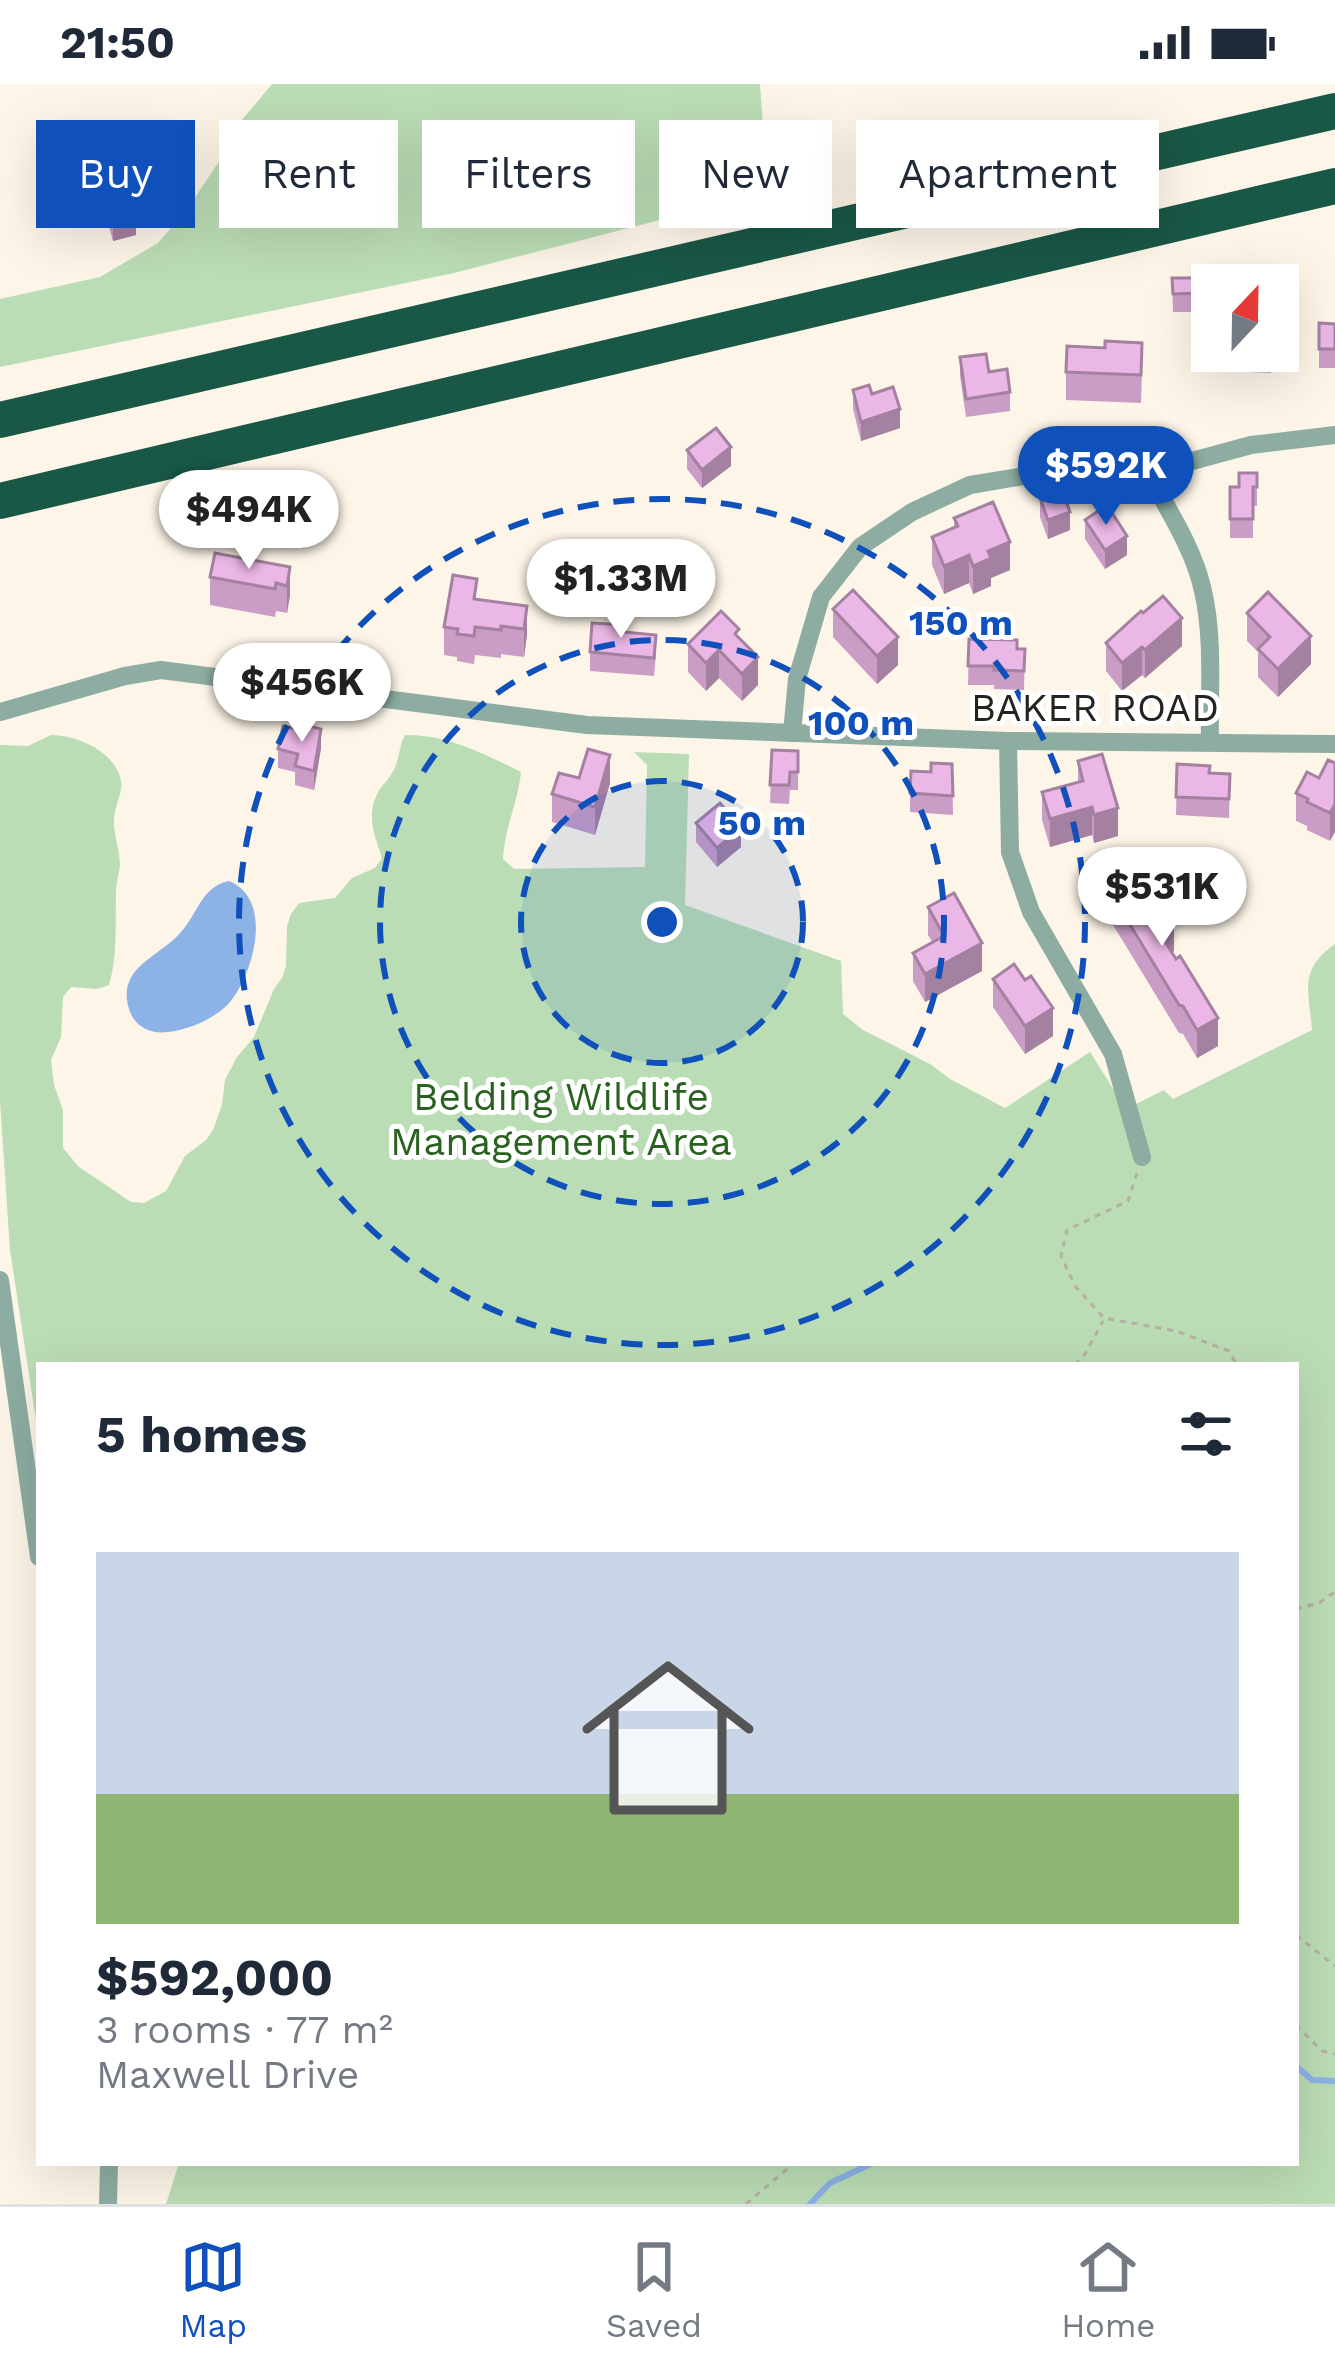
<!DOCTYPE html>
<html lang="en">
<head>
<meta charset="utf-8">
<style>
  :root { --surface:#fff; --page:#f6f6f7; --text:#1f2937; --muted:#747a83; --line:#e0e1e3; --accent:#0f50bb }
  body { margin:0; font-family:"Work Sans",sans-serif; background:var(--page); color:var(--text); height:100vh; display:flex; flex-direction:column; font-size:45px; white-space:nowrap }
  * { box-sizing:border-box; margin:0 }
  p { font-size:39px; color:var(--muted) }
  .icon { flex:none; width:66px; height:66px; fill:none; stroke:currentColor; stroke-width:2; stroke-linecap:round; stroke-linejoin:round }
  .map { position:relative; flex:1; overflow:hidden }
  .sheet { position:absolute; left:36px; top:1278px; width:1263px; height:804px; display:flex; flex-direction:column; background:var(--surface); border-radius:0px; box-shadow:0 12px 48px #0002 }
  .sheet>* { flex:none }
  .guide { position:absolute; left:36px; top:36px; width:1263px; height:108px; display:flex; gap:24px }
  .needle { width:78px; rotate:22deg }
  .tools { position:absolute; left:1191px; top:180px; display:grid; gap:24px }
  .tools a { display:grid; place-items:center; width:108px; height:108px; border-radius:0px; background:var(--surface); box-shadow:0 12px 48px #0002; font-size:60px }
  .price { position:absolute; translate:-50% -102px; padding:0 27px; border-radius:42px; background:#fff; color:#222; font-size:39px; line-height:78px; filter:drop-shadow(0 3px 6px #0008) }
  .price::after { content:''; position:absolute; left:50%; top:72px; width:36px; height:27px; margin-left:-18px; background:inherit; clip-path:polygon(0 0,100% 0,50% 100%) }
  .price.selected { background:var(--accent); color:#fff }
  ul { padding:0; list-style:none }
  li { display:grid; align-content:center; gap:24px; height:636px; padding:0 60px }
  li+li { border-top:3px solid var(--line) }
  li span { display:grid; place-items:center; height:372px; border-radius:0px; color:#555 }
  li>.icon { margin-inline-start:auto }
  span .icon { width:216px; height:216px; fill:#fffc; stroke-width:1 }
  li b { font-size:51px }
  h2 { display:flex; justify-content:space-between; align-items:center; height:144px; padding:0 60px; font-size:51px }
  .tag { padding:0 42px; border-radius:0px; background:var(--surface); box-shadow:0 12px 48px #0002; font-size:42px; line-height:108px }
  .tag.selected { background:var(--accent); color:#fff }
  .status { display:flex; justify-content:space-between; align-items:center; height:84px; padding:0 60px; background:var(--surface); direction:ltr }
  .status svg { height:33px; fill:currentColor }
  .tabs { display:flex; justify-content:space-around; align-items:center; height:168px; border-top:3px solid var(--line); background:var(--surface); font-size:33px; color:var(--muted) }
  .tabs a { display:grid; justify-items:center; gap:6px }
  .tabs .selected { color:var(--accent) }
  .map>svg:first-child { display:block }
  .green { fill:#bbddb5 }
  .water { fill:#8db2e6 }
  .lines { fill:none; stroke-linecap:round; stroke-linejoin:round }
  .stream { stroke:#8db2e6; stroke-width:6 }
  .path { stroke:#b5afa4; stroke-width:3; stroke-dasharray:6 6; stroke-linecap:butt }
  .minor { stroke:#8dada2; stroke-width:18 }
  .motorway { stroke:#195747; stroke-width:36 }
  .wall { fill:#ca9dc6 }
  .shaded-wall { fill:#a480a1 }
  .building { fill:#ebb7e6; stroke:#a480a1; stroke-width:3 }
  .ring { fill:none; stroke:#0f50bb; stroke-width:6; stroke-dasharray:21 15 }
  .labels { text-anchor:middle; stroke-width:10; stroke-linejoin:round; paint-order:stroke }
  .street-label { font-size:39px; fill:#26231e; stroke:#fff }
  .park-label { font-size:39px; fill:#29611f; stroke:#fff }
  .centre { fill:#0f50bb; stroke:#fff; stroke-width:6 }
  .ring-label { font-size:36px; text-anchor:middle; font-weight:bold; fill:#0f50bb; stroke:#fff; stroke-width:10; stroke-linejoin:round; paint-order:stroke }
</style>
</head>
<body>
<div class="status"><b>21:50</b><svg viewBox="0 0 49 12"><path d="M0 12V9h3v3zM5 12V6h3v6zM10 12V3h3v9zM15 12V0h3v12zM26 1h20v11H26zM47 4h2v5h-2z"/></svg></div>
<div class="map">
<svg width="1335" height="2120" viewBox="0 0 1335 2120">
  <rect width="100%" height="100%" fill="#fdf5e7"/>
  <!-- green -->
  <g class="green">
    <path d="M272,0H760L763,43L773,107L454,189L0,283V215L100,193L158,159L186,127L222,73L236,43Z"/>
    <path d="M51,651C76,651 110,666 119,690C126,705 115,719 114,735C113,750 120,765 120,781C119,790 116,799 116,808C115,840 118,870 109,901L97,905L71,903L63,913L61,953L51,976L54,1001L63,1026V1064L79,1083L131,1118L144,1119L166,1107L185,1072L206,1056L213,1046L222,1021L225,996L237,973L254,953L274,905L282,894L286,882L287,842L291,830L299,819L335,814L352,794L375,784L382,774C374,750 365,729 380,705C383,700 389,695 392,689C400,677 398,664 405,651C446,650 485,670 521,688C518,718 504,746 503,775L514,785L645,783L647,681L634,668L689,670L685,821L841,877L843,930L863,946L930,980L950,995L1005,1024L1090,968L1126,1025L1164,1006L1173,1015L1312,946C1309,907 1298,886 1335,860V2120H166L179,2079H1296V1281H39V1356L10,1166L0,1017V661L28,662Z"/>
  </g>
  <!-- water -->
  <path class="water" d="M229,797C274,815 254,889 230,918C215,936 178,951 155,948C142,945 133,938 129,925C116,883 160,873 181,848C199,828 201,803 229,797Z"/>
  <g class="lines">
    <!-- stream -->
    <g class="stream">
      <path d="M1296,1982L1312,1996L1335,1997"/>
      <path d="M810,2120L830,2099L873,2079"/>
    </g>
    <!-- path -->
    <g class="path">
      <path d="M1137,1089L1128,1117L1067,1146L1061,1172L1075,1202L1104,1234L1176,1247L1229,1267L1237,1281"/>
      <path d="M1075,1281L1085,1270L1103,1237"/>
      <path d="M1296,1525L1319,1519L1335,1508"/>
      <path d="M1296,1851L1335,1882"/>
      <path d="M1296,1941L1322,1967L1335,1970"/>
      <path d="M746,2120L794,2079"/>
    </g>
    <!-- minor -->
    <g class="minor">
      <path d="M1148,389C1168,426 1194,465 1203,507C1214,555 1209,608 1210,656"/>
      <path d="M0,628L125,592L161,586L587,641L1008,657L1335,660"/>
      <path d="M792,649L797,595L821,513L860,463L912,428L970,401L1042,389H1148L1251,361L1335,351"/>
      <path d="M1008,657L1010,768L1031,828L1113,970L1142,1073"/>
      <path d="M0,1196L39,1473"/>
      <path d="M108,2120L109,2079"/>
    </g>
    <!-- motorway -->
    <g class="motorway">
      <path d="M0,336L1335,27"/>
      <path d="M0,417L1335,102"/>
    </g>
  </g>
  <!-- wall -->
  <g class="wall">
    <path d="M55,59L86,82L98,115L65,122L55,77Z"/>
    <path d="M107,117L136,151L113,157L107,136Z"/>
    <path d="M1172,194H1200V228H1173Z"/>
    <path d="M1204,233H1212V267H1271V289L1203,286Z"/>
    <path d="M1335,240V284H1319V265Z"/>
    <path d="M960,273L989,288L1010,308V327L966,333L960,292Z"/>
    <path d="M1142,287L1141,319L1066,316V288Z"/>
    <path d="M853,306L872,310L900,344L861,357L853,325Z"/>
    <path d="M687,366L731,382L702,404L687,385Z"/>
    <path d="M1257,389V422H1253V454H1230V403H1239Z"/>
    <path d="M1040,414L1070,446L1048,455L1040,433Z"/>
    <path d="M954,434L1010,486L991,494V502L973,510L969,499L944,510L932,481V453L954,444Z"/>
    <path d="M1085,436L1127,471L1105,485L1085,455Z"/>
    <path d="M290,483V511L287,529L276,527L275,533L210,521V493Z"/>
    <path d="M477,515L527,522V550L524,573L501,570V574L475,571L474,580L457,577V573L444,571V543Z"/>
    <path d="M833,525L898,581L877,600L833,553Z"/>
    <path d="M1247,529L1311,580L1278,613L1258,593V568L1247,557Z"/>
    <path d="M625,548L656,570L654,592L590,587V568Z"/>
    <path d="M739,554L758,601L742,617L719,594L706,607L688,588V560Z"/>
    <path d="M969,555L1025,565L1024,606L994,605V601H968Z"/>
    <path d="M1106,559L1182,562L1145,594L1142,591L1122,607L1106,587Z"/>
    <path d="M321,664L314,706L295,701V688L278,684V665Z"/>
    <path d="M772,666L798,667V706H790L789,720L770,719Z"/>
    <path d="M1078,677L1118,752L1094,759L1092,751L1050,763L1042,736V708L1078,698Z"/>
    <path d="M1335,679L1330,757L1307,746V742L1296,737V709L1319,694Z"/>
    <path d="M952,680L953,731L910,728V709L931,688Z"/>
    <path d="M1177,680L1209,689L1230,690L1229,734L1176,731Z"/>
    <path d="M579,694L610,699L595,751L552,738V710Z"/>
    <path d="M696,739L741,763L717,783L696,758Z"/>
    <path d="M1107,803L1174,867L1172,869L1218,962L1197,974L1183,950L1179,949L1107,831Z"/>
    <path d="M928,823L982,887L925,918L913,897V869L932,858L928,851Z"/>
    <path d="M993,895L1053,952L1025,970L993,923Z"/>
  </g>
  <!-- shaded-wall -->
  <g class="shaded-wall">
    <path d="M98,96V115L65,122V104Z"/>
    <path d="M136,132V151L113,157V138Z"/>
    <path d="M900,325V344L861,357V338Z"/>
    <path d="M731,363V382L702,404V386Z"/>
    <path d="M1070,428V446L1048,455V436Z"/>
    <path d="M1127,452V471L1105,485V466Z"/>
    <path d="M1010,458V486L991,494V502L973,510V482L988,467Z"/>
    <path d="M969,471V499L944,510V482Z"/>
    <path d="M290,483V511L287,529V502Z"/>
    <path d="M527,522V550L524,573V545Z"/>
    <path d="M1182,534V562L1145,594V566Z"/>
    <path d="M1311,552V580L1278,613V585Z"/>
    <path d="M898,553V581L877,600V572Z"/>
    <path d="M1142,563V591L1122,607V579Z"/>
    <path d="M719,566V594L706,607V579Z"/>
    <path d="M758,573V601L742,617V590Z"/>
    <path d="M321,645V664L314,706V687Z"/>
    <path d="M610,671V699L595,751V723Z"/>
    <path d="M1335,720V748L1330,757V729Z"/>
    <path d="M1092,723V751L1050,763V735Z"/>
    <path d="M1118,724V752L1094,759V731Z"/>
    <path d="M741,744V763L717,783V764Z"/>
    <path d="M1174,839V867L1159,876V848Z"/>
    <path d="M982,859V887L925,918V890Z"/>
    <path d="M1053,924V952L1025,970V942Z"/>
    <path d="M1218,934V962L1197,974V946Z"/>
  </g>
  <!-- building -->
  <g class="building">
    <path d="M80,53L86,82L94,80L98,96L65,104L55,59Z"/>
    <path d="M130,111L136,132L113,138L107,117Z"/>
    <path d="M1172,194H1200V209L1173,210Z"/>
    <path d="M1204,233H1212V259L1203,258Z"/>
    <path d="M1319,239L1335,240V265H1319Z"/>
    <path d="M1105,257L1142,259L1141,291L1066,288L1067,262L1105,264Z"/>
    <path d="M986,270L989,288L1007,285L1010,308L966,315L960,273Z"/>
    <path d="M869,301L872,310L893,303L900,325L861,338L853,306Z"/>
    <path d="M716,344L731,363L702,386L687,366Z"/>
    <path d="M1239,389H1257V403H1253V435H1230V403H1239Z"/>
    <path d="M1062,406L1070,428L1048,436L1040,414Z"/>
    <path d="M993,418L1010,458L988,467L991,474L973,482L969,471L944,482L932,453L958,442L954,434Z"/>
    <path d="M1107,421L1127,452L1105,466L1085,436Z"/>
    <path d="M215,469L290,483L287,502L276,499L275,505L210,493Z"/>
    <path d="M453,491L477,495L474,515L527,522L524,545L501,542V546L475,543L474,552L457,550L458,545L444,543Z"/>
    <path d="M853,506L898,553L877,572L833,525Z"/>
    <path d="M1268,508L1311,552L1278,585L1258,565L1270,553L1247,529Z"/>
    <path d="M1163,512L1182,534L1145,566L1142,563L1122,579L1106,559L1141,527L1143,529Z"/>
    <path d="M721,527L739,545L735,550L758,573L742,590L719,566L706,579L688,560Z"/>
    <path d="M592,539L625,541L624,548L656,551L654,574L590,568Z"/>
    <path d="M969,555L1017,556V565H1025L1024,587L994,586V582H968Z"/>
    <path d="M305,641L321,645L314,687L295,682L298,670L278,665L283,642L304,647Z"/>
    <path d="M588,665L610,671L595,723L552,710L559,689L579,694Z"/>
    <path d="M772,666L798,667V688H790L789,701H770Z"/>
    <path d="M1102,670L1118,724L1094,731L1092,723L1050,735L1042,708L1083,697L1078,677Z"/>
    <path d="M1328,676L1335,679V720L1330,729L1307,718L1308,715L1296,709L1307,688L1319,694Z"/>
    <path d="M931,679L952,680L953,712L910,709L911,687L931,688Z"/>
    <path d="M1177,680L1210,682L1209,689L1230,690L1229,715L1176,713Z"/>
    <path d="M720,719L741,744L717,764L696,739Z"/>
    <path d="M1129,790L1149,823L1160,816L1174,839L1159,848L1176,875L1180,872L1218,934L1197,946L1183,922L1179,921L1107,803Z"/>
    <path d="M954,809L982,859L925,890L913,869L944,852L928,823Z"/>
    <path d="M1014,880L1025,896L1031,892L1053,924L1025,942L993,895Z"/>
  </g>
  <!-- distance rings -->
  <circle cx="662" cy="838" r="141" fill="#0f50bb" fill-opacity=".12"/>
  <g class="ring">
    <circle cx="662" cy="838" r="141"/>
    <circle cx="662" cy="838" r="282"/>
    <circle cx="662" cy="838" r="423"/>
  </g>
  <g class="labels">
    <!-- street labels -->
    <g class="street-label">
      <text x="1095" y="637">BAKER ROAD</text>
    </g>
    <!-- park labels -->
    <g class="park-label">
      <text x="561" y="1026">Belding Wildlife<tspan x="561" dy="45">Management Area</tspan></text>
    </g>
  </g>
  <circle cx="662" cy="838" r="18" class="centre"/>
  <g class="ring-label">
    <text x="961" y="551">150 m</text>
    <text x="861" y="651">100 m</text>
    <text x="762" y="751">50 m</text>
  </g>
</svg>
<div class="tools">
<a><svg class="needle" viewBox="-14 -14 28 28"><path d="M0-13l5 13h-10z" fill="#e53935"/><path d="M0 13l5-13h-10z" fill="#747a83"/></svg></a>
</div>
<b class="price selected" style="left:1106px;top:444px">$592K</b>
<b class="price" style="left:249px;top:488px">$494K</b>
<b class="price" style="left:621px;top:557px">$1.33M</b>
<b class="price" style="left:302px;top:661px">$456K</b>
<b class="price" style="left:1162px;top:865px">$531K</b>
<div class="guide">
<a class="tag selected">Buy</a>
<a class="tag">Rent</a>
<a class="tag">Filters</a>
<a class="tag">New</a>
<a class="tag">Apartment</a>
</div>
<section class="sheet">
<h2>5 homes<svg class="icon" aria-label="filters" viewBox="0 0 24 24"><path d="M4 7h16M4 17h16"/><circle cx="9" cy="7" r="2"/><circle cx="15" cy="17" r="2"/></svg></h2>
<ul>
<li><span style="background:linear-gradient(#c9d6e8 65%,#8fb573 0)"><svg class="icon" aria-label="home" viewBox="0 0 24 24"><path d="M3 11l9-7 9 7M6 9v11h12V9"/></svg></span><div><b>$592,000</b><p>3 rooms · 77 m²</p><p>Maxwell Drive</p></div></li>
</ul>
</section>
</div>
<nav class="tabs">
<a class="selected"><svg class="icon" aria-label="map" viewBox="0 0 24 24"><path d="M3 6l6-2 6 2 6-2v14l-6 2-6-2-6 2zM9 4v14M15 6v14"/></svg>Map</a>
<a><svg class="icon" aria-label="saved" viewBox="0 0 24 24"><path d="M7 4h10v16l-5-4-5 4z"/></svg>Saved</a>
<a><svg class="icon" aria-label="home" viewBox="0 0 24 24"><path d="M3 11l9-7 9 7M6 9v11h12V9"/></svg>Home</a>
</nav>
</body>
</html>
